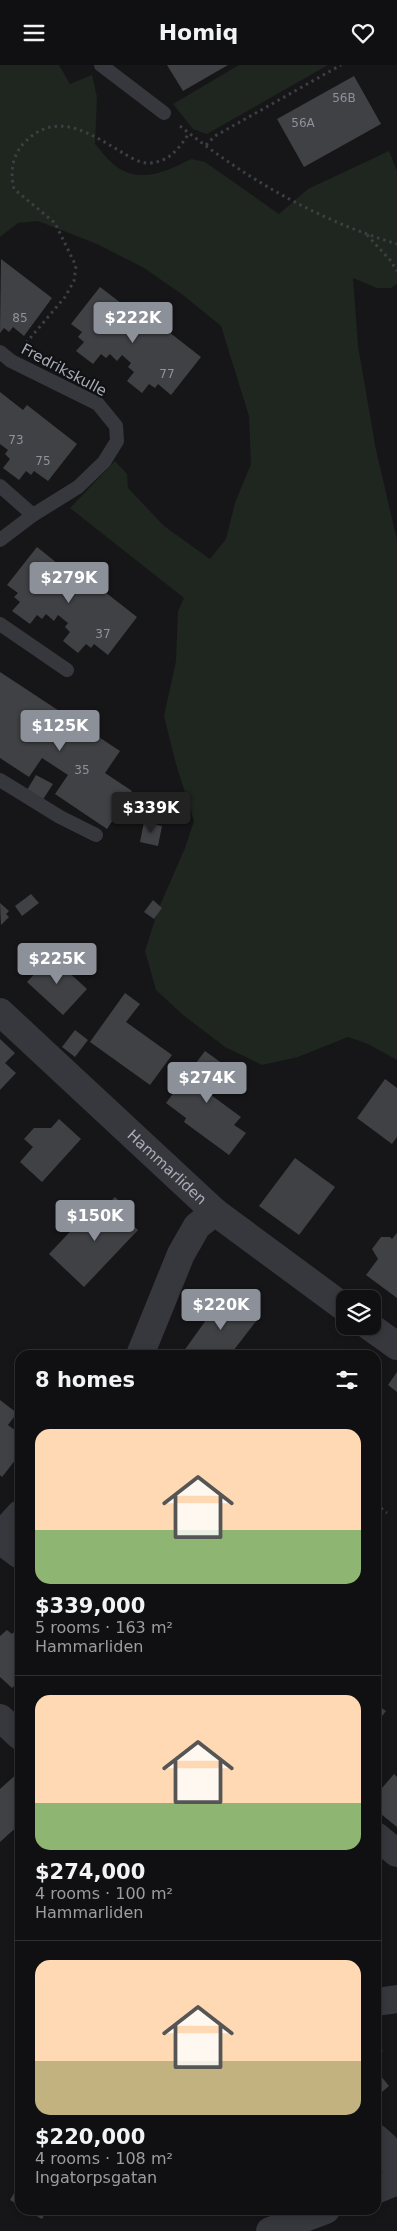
<!DOCTYPE html>
<html lang="en">
<head>
<meta charset="utf-8">
<style>
  :root { --surface:#101012; --page:#1e1e20; --text:#f1f3f6; --muted:#9c9d9f; --line:#303032; --accent:#8c9099 }
  body { margin:0; font-family:"DejaVu Sans",sans-serif; background:var(--page); color:var(--text); height:100vh; display:flex; flex-direction:column; font-size:19px; white-space:nowrap }
  * { box-sizing:border-box; margin:0 }
  p { font-size:16px; color:var(--muted) }
  .icon { flex:none; width:28px; height:28px; fill:none; stroke:currentColor; stroke-width:2; stroke-linecap:round; stroke-linejoin:round }
  .map { position:relative; flex:1; overflow:hidden }
  .drawer { position:absolute; left:15px; top:1285px; width:366px; height:865px; display:flex; flex-direction:column; background:var(--surface); border-radius:15px; box-shadow:0 2px 8px #0003,0 0 0 1px var(--line) }
  .drawer>* { flex:none }
  .buttons { position:absolute; left:336px; top:1225px; display:grid; gap:10px }
  .buttons a { display:grid; place-items:center; width:45px; height:45px; border-radius:10px; background:var(--surface); box-shadow:0 2px 8px #0003,0 0 0 1px var(--line); font-size:25px }
  .price { position:absolute; translate:-50% -42px; padding:0 11px; border-radius:5px; background:var(--accent); color:#fff; font-size:16px; line-height:32px; filter:drop-shadow(0 1px 2px #0008) }
  .price::after { content:''; position:absolute; left:50%; top:30px; width:15px; height:11px; margin-left:-8px; background:inherit; clip-path:polygon(0 0,100% 0,50% 100%) }
  .price.on { background:#222; color:#fff }
  ul { padding:0; list-style:none }
  li { display:grid; align-content:center; gap:10px; height:265px; padding:0 20px }
  li+li { border-top:1px solid var(--line) }
  li span { display:grid; place-items:center; height:155px; border-radius:15px; color:#555 }
  li>.icon { margin-inline-start:auto }
  span .icon { width:90px; height:90px; fill:#fffc; stroke-width:1 }
  li b { font-size:21px }
  h2 { display:flex; justify-content:space-between; align-items:center; height:60px; padding:0 20px; font-size:21px }
  header { display:flex; justify-content:space-between; align-items:center; height:65px; padding:0 20px; background:var(--surface); font-size:22px; font-weight:700 }
  .map>svg:first-child { display:block }
  .green { fill:#1e261f }
  .building { fill:#404145 }
  .lines { fill:none; stroke-linecap:round; stroke-linejoin:round }
  .path { stroke:#3d3f44; stroke-width:3; stroke-dasharray:2.5 4; stroke-linecap:butt }
  .lane { stroke:#37383d; stroke-width:14 }
  .street { stroke:#37383d; stroke-width:28 }
  .labels { text-anchor:middle; stroke-width:4.5; stroke-linejoin:round; paint-order:stroke }
  .number-label { font-size:12px; fill:#8e929b }
  .street-label { font-size:15px; fill:#a8adb8; stroke:#111113 }
</style>
</head>
<body>
<header><svg class="icon" aria-label="menu" viewBox="0 0 24 24"><path d="M4 6h16M4 12h16M4 18h16"/></svg>Homiq<svg class="icon" aria-label="heart" viewBox="0 0 24 24"><path d="M12 20l-8-8c-3-5 5-10 8-4 3-6 11-1 8 4z"/></svg></header>
<div class="map">
<svg width="397" height="2166" viewBox="0 0 397 2166">
  <rect width="100%" height="100%" fill="#161618"/>
  <!-- green -->
  <g class="green">
    <path d="M0,0H59L70,19L92,10L97,32L95,79C102,87 111,99 120,104C144,118 169,105 191,94L205,97L279,149L308,124L389,86L397,106V219L391,223H377L353,213L358,281L376,385L397,475V995L368,979L348,972L298,992L262,1000L225,982L183,950L156,925L145,886L158,845L185,783L194,756L176,699L164,651L176,596L178,546L184,533L70,443L115,396L127,409L128,423L164,461L210,494L226,474L235,438L251,399L249,351L221,261L183,230L144,203L97,179L38,156L18,158L0,172Z"/>
    <path d="M239,0H328L207,69L193,64L173,39Z"/>
  </g>
  <!-- building -->
  <g class="building">
    <path d="M167,0H228L183,26Z"/>
    <path d="M354,11L381,59L304,102L277,54Z"/>
    <path d="M1,194L52,233L24,271L13,262L9,267L4,263L0,268Z"/>
    <path d="M100,222L147,258L151,253L201,292L171,330L158,319L155,323L149,319L142,328L127,316L134,307L128,302L131,298L122,290L117,296L110,289L106,293L101,289L93,299L76,286L84,277L78,272L82,267L71,259Z"/>
    <path d="M0,327L23,345L27,340L77,379L48,416L34,406L31,410L26,406L19,415L3,403L10,394L5,389L8,385L0,379Z"/>
    <path d="M37,482L83,519L87,513L137,552L108,590L94,579L91,583L86,579L78,588L63,576L70,567L65,562L68,558L58,550L54,556L46,549L42,554L37,550L30,559L12,546L20,537L14,532L18,528L7,520Z"/>
    <path d="M0,607L120,686L105,708L132,726L107,764L55,729L68,710L42,693L29,712L0,693Z"/>
    <path d="M36,710L53,719L42,736L27,725Z"/>
    <path d="M144,757L162,761L158,781L140,777Z"/>
    <path d="M31,829L39,838L22,851L15,841Z"/>
    <path d="M153,835L162,843L154,854L144,847Z"/>
    <path d="M0,838L9,846L6,849L9,852L1,860Z"/>
    <path d="M42,883L49,889L38,901L31,895Z"/>
    <path d="M51,891L87,924L63,950L27,917Z"/>
    <path d="M125,928L140,939L126,957L172,990L150,1020L90,977Z"/>
    <path d="M75,965L88,975L75,992L62,982Z"/>
    <path d="M0,974L15,988L5,998L16,1008L0,1025Z"/>
    <path d="M205,986L230,1004L211,1030L241,1052L234,1060L246,1068L229,1090L184,1057L186,1053L166,1038Z"/>
    <path d="M385,1014L397,1023V1072L392,1079L357,1053Z"/>
    <path d="M59,1054L81,1074L42,1117L20,1097L33,1082L24,1074L34,1063H51Z"/>
    <path d="M295,1093L335,1122L299,1170L259,1141Z"/>
    <path d="M115,1132L131,1147L125,1153L138,1165L84,1222L49,1189L82,1154L88,1160Z"/>
    <path d="M397,1168V1233L366,1210L378,1194L372,1184L381,1172H390L392,1174Z"/>
    <path d="M224,1230L257,1255L230,1290H181Z"/>
    <path d="M397,1307V1327L388,1320Z"/>
    <path d="M0,1335L17,1348L8,1360L20,1369V1389L2,1412L0,1410Z"/>
    <path d="M20,1561V1615L12,1623L0,1612V1571L7,1565L12,1569Z"/>
    <path d="M376,1639L386,1646L376,1659Z"/>
    <path d="M20,1706V1759L0,1777V1724Z"/>
    <path d="M394,1709L397,1712V1762L376,1745V1730Z"/>
    <path d="M376,1885L380,1899L376,1900Z"/>
    <path d="M376,1977L383,1986L376,1991Z"/>
    <path d="M376,2005L389,2021L376,2032Z"/>
    <path d="M20,2118V2141L10,2135Z"/>
    <path d="M26,2145H47L42,2154Z"/>
  </g>
  <g class="lines">
    <!-- path -->
    <g class="path">
      <path d="M180,61C245,113 317,155 397,179"/>
      <path d="M206,80L215,71L341,0"/>
      <path d="M367,170L390,195L397,206"/>
      <path d="M26,278L65,232L74,216L76,201L55,158L14,124C10,107 12,91 24,78C56,44 91,69 123,88C130,92 139,98 148,98C168,98 179,84 189,68"/>
      <path d="M376,1439L387,1448"/>
    </g>
    <!-- lane -->
    <g class="lane">
      <path d="M101,0L164,48"/>
      <path d="M0,287L11,296L98,339L116,361L117,376L104,397L78,422L33,450L0,475"/>
      <path d="M0,421L33,450"/>
      <path d="M0,559L67,605"/>
      <path d="M0,715L60,752L96,770"/>
    </g>
    <!-- street -->
    <g class="street">
      <path id="s1" d="M0,947L215,1147L345,1243"/>
      <path d="M369,1261L397,1281"/>
      <path d="M140,1290L181,1189L197,1161L215,1147"/>
      <path d="M0,1471L20,1449"/>
      <path d="M0,1475L20,1490"/>
      <path d="M0,1653L20,1671"/>
      <path d="M376,1771L397,1788"/>
      <path d="M376,1937L397,1934"/>
      <path d="M376,2073L385,2081L397,2104"/>
      <path d="M376,2125L397,2116"/>
      <path d="M270,2166L326,2145"/>
    </g>
  </g>
  <g class="labels">
    <!-- number labels -->
    <g class="number-label">
      <text x="344" y="37">56B</text>
      <text x="303" y="62">56A</text>
      <text x="20" y="257">85</text>
      <text x="167" y="313">77</text>
      <text x="16" y="379">73</text>
      <text x="43" y="400">75</text>
      <text x="103" y="573">37</text>
      <text x="82" y="709">35</text>
    </g>
    <!-- street labels -->
    <g class="street-label">
      <text transform="translate(64 305) rotate(28)" y="5">Fredrikskulle</text>
      <text dy="5" stroke="none"><textPath href="#s1" startOffset="228">Hammarliden</textPath></text>
    </g>
  </g>
</svg>
<div class="buttons">
<a><svg class="icon" aria-label="layers" viewBox="0 0 24 24"><path d="M12 4l9 5-9 5-9-5zM3 14l9 5 9-5"/></svg></a>
</div>
<b class="price" style="left:133px;top:279px">$222K</b>
<b class="price" style="left:69px;top:539px">$279K</b>
<b class="price" style="left:60px;top:687px">$125K</b>
<b class="price on" style="left:151px;top:769px">$339K</b>
<b class="price" style="left:57px;top:920px">$225K</b>
<b class="price" style="left:207px;top:1039px">$274K</b>
<b class="price" style="left:95px;top:1177px">$150K</b>
<b class="price" style="left:221px;top:1266px">$220K</b>
<section class="drawer">
<h2>8 homes<svg class="icon" aria-label="filters" viewBox="0 0 24 24"><path d="M4 7h16M4 17h16"/><circle cx="9" cy="7" r="2"/><circle cx="15" cy="17" r="2"/></svg></h2>
<ul>
<li><span style="background:linear-gradient(#ffd9b3 65%,#8fb573 0)"><svg class="icon" aria-label="home" viewBox="0 0 24 24"><path d="M3 11l9-7 9 7M6 9v11h12V9"/></svg></span><div><b>$339,000</b><p>5 rooms · 163 m²</p><p>Hammarliden</p></div></li>
<li><span style="background:linear-gradient(#ffd9b3 70%,#8fb573 0)"><svg class="icon" aria-label="home" viewBox="0 0 24 24"><path d="M3 11l9-7 9 7M6 9v11h12V9"/></svg></span><div><b>$274,000</b><p>4 rooms · 100 m²</p><p>Hammarliden</p></div></li>
<li><span style="background:linear-gradient(#ffd9b3 65%,#c2b280 0)"><svg class="icon" aria-label="home" viewBox="0 0 24 24"><path d="M3 11l9-7 9 7M6 9v11h12V9"/></svg></span><div><b>$220,000</b><p>4 rooms · 108 m²</p><p>Ingatorpsgatan</p></div></li>
</ul>
</section>
</div>
</body>
</html>
